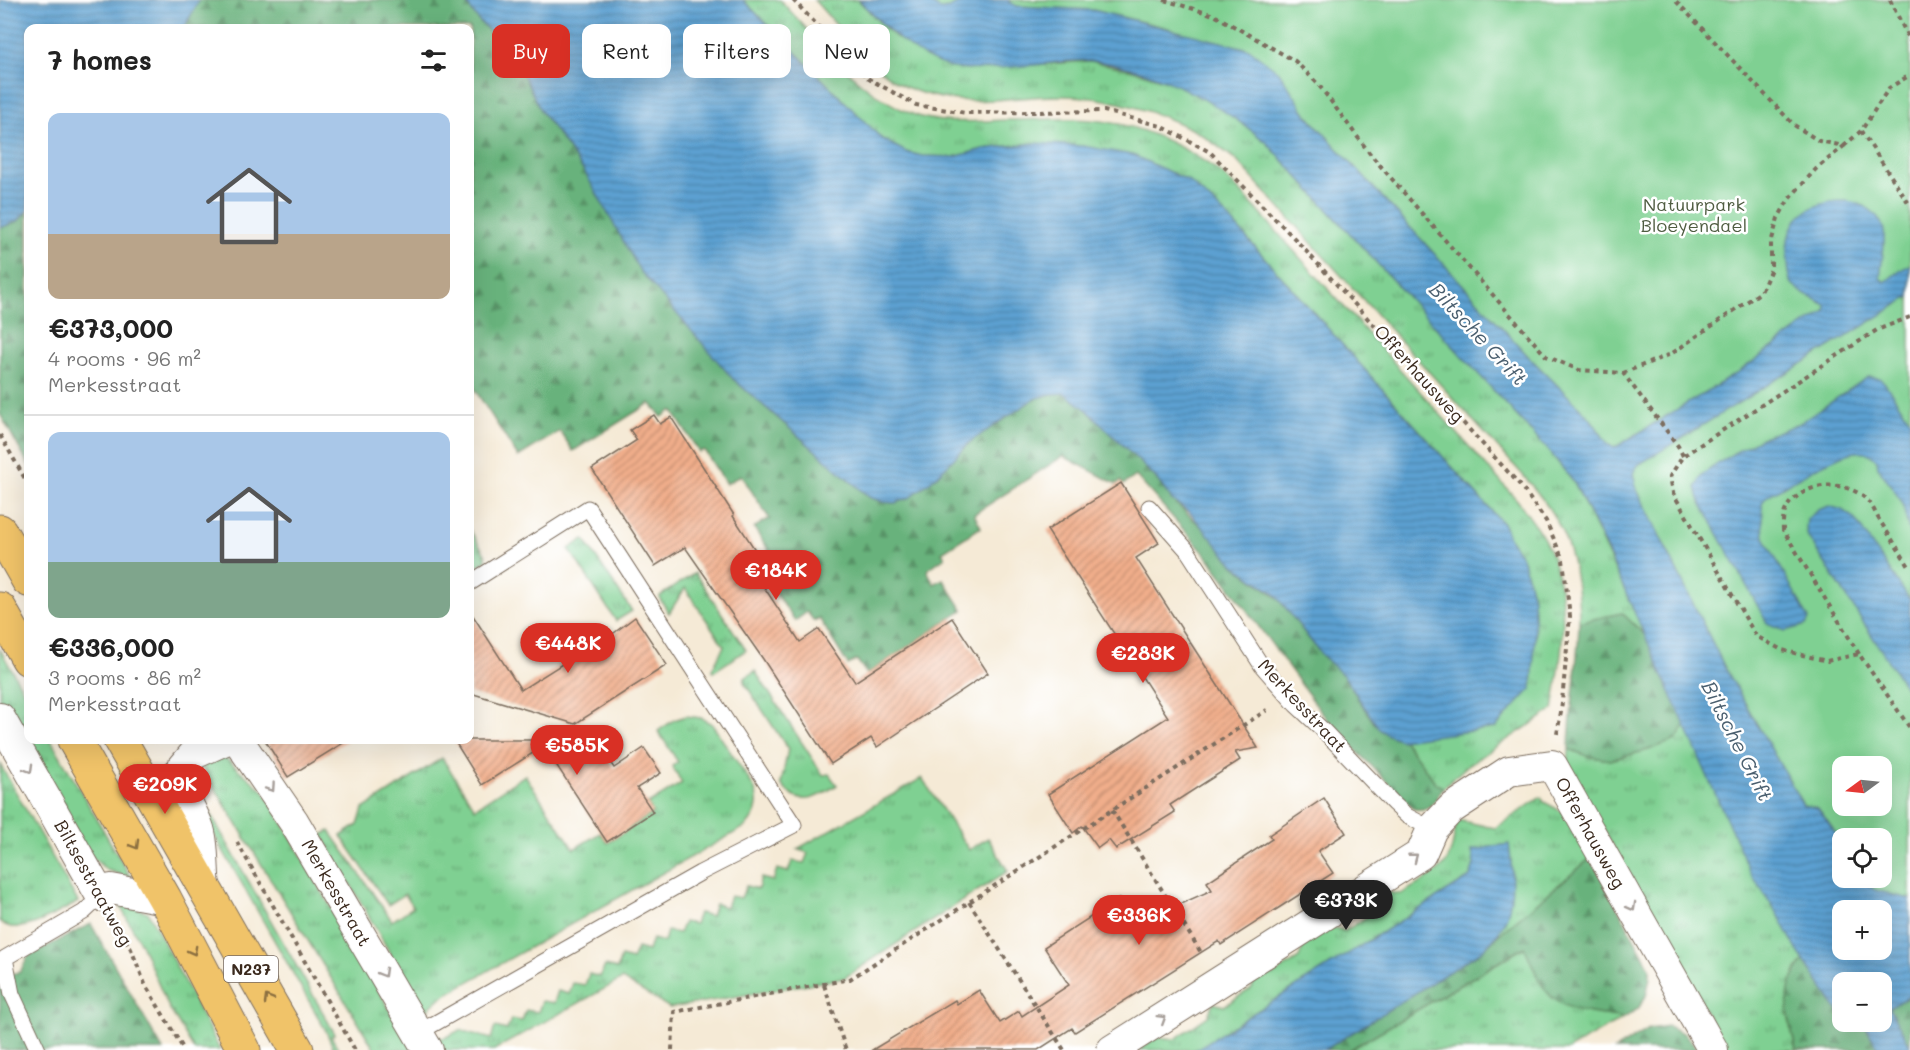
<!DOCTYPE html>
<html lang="en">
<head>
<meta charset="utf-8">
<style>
  :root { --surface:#fff; --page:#f6f6f6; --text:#222; --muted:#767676; --line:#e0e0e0; --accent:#d93025 }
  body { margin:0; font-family:Mali,sans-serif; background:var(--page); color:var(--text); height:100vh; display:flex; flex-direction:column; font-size:22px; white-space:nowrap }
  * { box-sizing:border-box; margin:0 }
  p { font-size:20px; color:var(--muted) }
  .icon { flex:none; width:33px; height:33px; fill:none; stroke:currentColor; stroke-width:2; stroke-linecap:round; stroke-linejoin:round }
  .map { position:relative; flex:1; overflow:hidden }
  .details { position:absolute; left:24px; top:24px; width:450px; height:720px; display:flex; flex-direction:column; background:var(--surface); border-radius:12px; box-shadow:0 6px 24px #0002 }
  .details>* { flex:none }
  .guide { position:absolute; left:492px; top:24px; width:570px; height:54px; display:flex; gap:12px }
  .needle { width:39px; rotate:255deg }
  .controls { position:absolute; left:1832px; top:756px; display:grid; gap:12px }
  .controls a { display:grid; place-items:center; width:60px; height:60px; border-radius:12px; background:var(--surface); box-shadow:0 6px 24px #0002; font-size:30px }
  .price { position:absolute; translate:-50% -51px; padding:0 14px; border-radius:21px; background:var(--accent); color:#fff; font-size:20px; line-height:39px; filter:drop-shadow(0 2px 3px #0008) }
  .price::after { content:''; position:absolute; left:50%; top:36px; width:18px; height:14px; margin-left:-9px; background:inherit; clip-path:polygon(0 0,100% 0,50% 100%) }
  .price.current { background:#222; color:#fff }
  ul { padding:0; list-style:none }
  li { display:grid; align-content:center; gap:12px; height:318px; padding:0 24px }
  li+li { border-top:2px solid var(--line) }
  li span { display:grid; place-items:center; height:186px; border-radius:12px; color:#555 }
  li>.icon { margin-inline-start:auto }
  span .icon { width:108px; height:108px; fill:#fffc; stroke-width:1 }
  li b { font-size:26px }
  h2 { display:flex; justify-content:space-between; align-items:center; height:72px; padding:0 24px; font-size:26px }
  .tag { padding:0 21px; border-radius:12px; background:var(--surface); box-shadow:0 6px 24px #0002; font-size:21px; line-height:54px }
  .tag.current { background:var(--accent); color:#fff }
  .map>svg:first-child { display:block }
  .grass { fill:url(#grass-tufts); stroke:#5d7d58; stroke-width:1.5 }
  .forest { fill:url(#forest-firs); stroke:#516e4d; stroke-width:1.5 }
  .green { fill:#7fd092; stroke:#5d7d58; stroke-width:1.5; fill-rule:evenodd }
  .water { fill:url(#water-rules); stroke:#4c6578; stroke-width:1.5; fill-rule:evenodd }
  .building { fill:url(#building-hatch) }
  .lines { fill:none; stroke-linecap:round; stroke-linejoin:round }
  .service-casing { stroke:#7c6d5e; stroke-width:17 }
  .minor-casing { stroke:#7c6d5e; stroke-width:32 }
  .primary-casing { stroke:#7c6d5e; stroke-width:35 }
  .path { stroke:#7c6d5e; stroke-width:4; stroke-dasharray:4.5 4.5; stroke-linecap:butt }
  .service { stroke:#fff; stroke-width:15 }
  .minor { stroke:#fff; stroke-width:30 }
  .primary { stroke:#f0c369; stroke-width:33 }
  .oneway { stroke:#a79f9a }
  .oneway2 { stroke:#8c6f40 }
  .labels { text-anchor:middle; stroke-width:5; stroke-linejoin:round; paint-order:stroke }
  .shield { fill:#fff; stroke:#766a62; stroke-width:1.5 }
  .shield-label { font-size:16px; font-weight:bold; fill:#3b2a1e }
  .park-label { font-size:18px; fill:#4f5c41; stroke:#fff }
  .street-label { font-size:18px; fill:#3b2a1e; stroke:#fff }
  .water-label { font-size:20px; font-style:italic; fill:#4a5f6f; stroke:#fff }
</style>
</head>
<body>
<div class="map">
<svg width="1910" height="1050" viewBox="0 0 1910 1050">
  <defs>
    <pattern id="grass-tufts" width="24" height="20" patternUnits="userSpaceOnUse" patternTransform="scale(1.5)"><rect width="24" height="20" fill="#7fd092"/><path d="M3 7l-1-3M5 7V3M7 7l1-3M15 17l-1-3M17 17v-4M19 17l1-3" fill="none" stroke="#69a977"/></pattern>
    <pattern id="forest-firs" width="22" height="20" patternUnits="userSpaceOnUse" patternTransform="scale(1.5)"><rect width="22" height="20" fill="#67b27c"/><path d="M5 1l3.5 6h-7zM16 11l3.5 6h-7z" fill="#569165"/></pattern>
    <pattern id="water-rules" width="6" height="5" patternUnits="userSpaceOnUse" patternTransform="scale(1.5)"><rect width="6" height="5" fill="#5ca0d1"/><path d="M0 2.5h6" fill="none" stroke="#4d83a9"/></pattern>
    <pattern id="building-hatch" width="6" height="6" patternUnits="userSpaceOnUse" patternTransform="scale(1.5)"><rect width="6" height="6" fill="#f1ae8b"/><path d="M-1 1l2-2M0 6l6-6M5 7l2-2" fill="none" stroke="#c48e71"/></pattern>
  </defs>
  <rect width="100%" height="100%" fill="#fff"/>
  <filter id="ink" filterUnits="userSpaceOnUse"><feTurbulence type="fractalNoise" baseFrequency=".0167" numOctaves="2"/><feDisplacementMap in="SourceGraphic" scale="12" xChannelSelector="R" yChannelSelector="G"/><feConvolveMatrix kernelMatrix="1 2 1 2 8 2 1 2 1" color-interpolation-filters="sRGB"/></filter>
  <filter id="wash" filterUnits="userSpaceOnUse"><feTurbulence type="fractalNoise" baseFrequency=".008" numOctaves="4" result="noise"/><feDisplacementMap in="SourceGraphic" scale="24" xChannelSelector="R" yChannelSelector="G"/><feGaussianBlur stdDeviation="1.35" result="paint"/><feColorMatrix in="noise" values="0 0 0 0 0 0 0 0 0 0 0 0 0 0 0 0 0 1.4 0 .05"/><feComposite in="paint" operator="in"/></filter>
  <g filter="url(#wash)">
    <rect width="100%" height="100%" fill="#f5ead6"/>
    <!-- grass -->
    <g class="grass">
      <path d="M743,0H780C820,42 858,94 915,115C943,125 975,121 1005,120C1043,120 1082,116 1119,124C1153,131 1190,150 1218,171C1230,180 1240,192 1251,203L1518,501C1526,513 1537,526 1544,539C1573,592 1562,654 1553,710L1468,765L1443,788L1435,782L1403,739L1495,728L1535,637L1533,598L1522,557L1510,540L1504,525L1228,217L1189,181L1035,143L983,149L954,157L922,156L906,152L882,139Z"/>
      <path d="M814,0H858L891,34L928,57L987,68L1090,61L1133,70L1176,84L1201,97L1237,118L1267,143L1550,452L1575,484L1646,636L1622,613L1579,622C1579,595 1575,566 1566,541C1551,501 1516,468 1489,438L1236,160C1223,150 1209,139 1195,131C1156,111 1107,96 1063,96C1007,95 961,112 906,87C876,74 837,25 814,0Z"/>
      <path d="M470,530L486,556V560L470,571Z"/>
      <path d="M584,539L632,611L616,621L569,549Z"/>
      <path d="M695,573L746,650L713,672L712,669L724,646L685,588L669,613L660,599V596Z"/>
      <path d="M0,649L28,699V740H51L131,878L107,870L88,854L0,701Z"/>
      <path d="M755,671L823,775L829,774L837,785C815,799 799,809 781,784L788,749L744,682L745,678Z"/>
      <path d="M686,716L701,718L712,724L753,786C761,801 757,816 745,827L443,996L424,1012L322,835L330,831L392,921L413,907L405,894L388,905L341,836L358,825L363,809L442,758L475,808L525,775L574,849L600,833L608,843L653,813L648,804L682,783L672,766L678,762L658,731L674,720Z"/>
      <path d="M1686,725L1720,804L1779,916L1804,960L1795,973L1788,1015L1796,1050H1727L1568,766L1569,749L1587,756L1610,760L1648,750L1675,740Z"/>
      <path d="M224,757L264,791L413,1050H375L200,764Z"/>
      <path d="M0,764L78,902C61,911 16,940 0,921Z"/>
      <path d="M922,778L969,850L988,838L1008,871L844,978L670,1008L622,979L494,1050H442L435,1039L439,1037L444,1038L460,1030L491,1039L495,1027L507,1030L511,1019L522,1021L526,1010L538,1012L542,1001L554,1003L558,991L569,994L573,983L585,985L589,974L600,977L605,966L617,969L621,957L632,960L637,948L648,951L652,939L664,942L667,931L679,933L684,922L695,924L699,913L711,916L715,904L726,907L730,896L741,898L746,886L758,889L761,878L773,881L777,869L788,872L792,861L804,863L808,853L797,849Z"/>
      <path d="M197,790L335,1034L331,1036L339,1050H334L326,1031L194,800Z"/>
      <path d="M1541,797L1544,802L1563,812L1591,858L1497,936L1507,915L1511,862L1508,844L1472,850L1474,864L1470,877L1195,1050H1137L1158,1037L1175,1039L1208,1016L1213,1003L1224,1006L1252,988L1255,976L1262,972L1273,975L1299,958L1304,944L1332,927L1345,931L1369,915L1373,901L1387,892L1401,894C1415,885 1434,877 1444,865C1453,854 1454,834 1457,820L1495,828Z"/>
      <path d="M120,906H129L148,912L220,1050H194L168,1006L141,944Z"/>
      <path d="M1525,947C1532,963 1539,985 1552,997C1569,1013 1601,1014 1624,1018L1568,1050H1349Z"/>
    </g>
    <!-- forest -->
    <g class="forest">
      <path d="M199,0H464L479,21L508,49L518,64L541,111L733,379L869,497L883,502L895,503L909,498L936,477L970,442L1034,399L1051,394L1064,393L1087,410L1155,477L1172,500L1204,529L1234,565L1278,598L1321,654L1344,676L1374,723L1403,739L1435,782L1443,788C1435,800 1431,812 1414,809L1331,725L1207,556L1136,476L1123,485L1121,481L1116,484L1063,456L974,514L981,527L942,552L945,557L927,570L934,584L943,579L963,610L867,674L857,660L848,665L819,618L814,621L807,612L795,621L768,582L777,575L781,569L754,528L769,518L741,475L726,484L704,450L699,452L672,410L662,417L650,403L573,451L560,431L518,457L470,382V28H184Z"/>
      <path d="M28,210V464L0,414V228L18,221Z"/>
      <path d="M1622,613L1646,636L1686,725L1676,740L1648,750L1610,760L1587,756L1569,749C1570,707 1578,665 1579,622Z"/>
      <path d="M1591,858L1650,968V978L1646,996L1638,1009L1624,1018C1601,1014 1569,1013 1552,997C1538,985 1533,963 1524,947L1349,1050H1325L1482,951L1497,936Z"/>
      <path d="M91,924L163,1050H0V976L20,972L28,956Z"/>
      <path d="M1804,960L1842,1017V1022H1863L1879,1050H1796C1788,1013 1779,992 1804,960Z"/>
      <path d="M1910,996V1045L1888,1008Z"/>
      <path d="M1668,1026L1685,1034L1699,1050H1615L1649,1029Z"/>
    </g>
    <!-- green -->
    <path class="green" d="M925,0H1910V899L1875,891L1860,878H1881V838H1842V842L1818,809L1803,805L1724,666L1637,490L1590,418L1528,356L1307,115L1279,72L1168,28L1093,10L1017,6L1012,4L940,9ZM1842,766H1881V806H1842Z"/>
    <!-- water -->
    <g class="water">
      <path d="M0,0H199L184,28H28V210L18,221L0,228Z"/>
      <path d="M464,0H743L882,139L906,152L922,156L954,157L983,149L1035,143L1083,146L1133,155L1189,181L1228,217L1504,525L1510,540L1522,557L1533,598L1535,637L1532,688L1495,728L1401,740L1388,735L1379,729L1344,676L1321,654L1275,594L1234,565L1190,513L1172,500L1155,477L1087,410L1064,393L1051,394L1034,399L970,442L936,477L909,498L895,503L883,502L869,497L733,379L640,271L584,171L541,111L518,64L508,49L479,21Z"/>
      <path d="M859,0H925L940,9L949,8L964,0H1009V2L1017,6L1093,10L1249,49L1279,72L1307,115L1528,356L1590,418L1608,444L1614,448L1737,373L1805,324L1826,312V305L1804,294L1790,282C1788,264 1784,244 1792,227C1807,196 1869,189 1883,227C1887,239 1881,265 1880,278L1885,282L1899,271L1910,265V297L1638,465L1633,473L1637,490L1724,666L1803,805L1818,808L1842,842V878H1860L1875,890L1910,899V996L1889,1008L1910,1045V1050H1879L1863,1022H1881V982H1842V1017L1797,950L1779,916L1751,874L1605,546L1575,484L1550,452L1267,143C1219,103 1155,67 1091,61C1074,59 1054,63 1036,65C1016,66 967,73 949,67C913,56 884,27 859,0ZM1881,910V950H1842V910Z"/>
      <path d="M1868,377L1879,378L1884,382L1910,420V535L1902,502L1878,467L1877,460C1874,458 1869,453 1865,452C1845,447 1785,486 1766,497L1762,503L1764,537L1809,619L1806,625L1785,631L1767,623L1699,499L1696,487L1700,478L1704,473L1734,453L1764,437L1800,423Z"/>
      <path d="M1829,506L1842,510L1854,518L1910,600V695L1808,537L1806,528L1807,519L1818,510Z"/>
      <path d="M1509,844C1512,865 1514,896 1507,916C1502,930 1492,941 1482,951L1325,1050H1195L1470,877L1474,864L1472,850Z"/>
    </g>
    <g id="blocks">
      <!-- building -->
      <g class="building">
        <path d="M654,415L660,424L671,417L734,515L733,516L767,568L756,575L800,642L819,629L855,682L952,618L988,673L877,747L871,738L831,764L763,659L685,547L655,566L592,469L637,440L630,430Z"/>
        <path d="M1121,483L1159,543L1136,558L1258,748L1235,752L1240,760L1170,805L1175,812L1116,849L1109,840L1098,848L1082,826L1073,833L1048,794L1168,717L1047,530Z"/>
        <path d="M470,611L521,690L570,659L571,661L609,632L610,636L635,617L667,665L575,724L470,693Z"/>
        <path d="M265,740H348L288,777Z"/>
        <path d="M454,740H595L614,768L644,748L661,773L637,788L653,812L607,842L544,746L482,785Z"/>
        <path d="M1324,798L1346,833L1318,851L1333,873L1221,945L1219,941L1075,1032L1072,1028L1038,1050H872L955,1000L957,1004L979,990L1000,1023L1019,1011L1022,1016L1069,985L1044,947L1120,898L1131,914L1153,908L1167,910L1212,890L1207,882L1272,839L1269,835Z"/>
      </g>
    </g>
  </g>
  <g filter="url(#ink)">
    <use href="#blocks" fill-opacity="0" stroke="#7c6d5e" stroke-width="1.5"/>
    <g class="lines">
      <defs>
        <g id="service">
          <path d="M1149,507L1187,550L1262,666L1296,705L1324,731L1394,804L1407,816L1432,829"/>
          <path d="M418,1031L432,1025L700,873L794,825L588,508L470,583"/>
          <path d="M38,1050L12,994L5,958L84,912L101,896"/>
        </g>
        <g id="minor">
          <path d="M0,718L101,896L111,889L165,899"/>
          <path d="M238,740L294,822L428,1050"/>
          <path d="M205,888C203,872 204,840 198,826C191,807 179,793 179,772L194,754L225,740"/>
          <path d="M1112,1050L1421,854L1432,829L1451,809L1509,771L1552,765L1713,1050"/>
        </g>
        <g id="primary">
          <path d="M0,531L28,580"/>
          <path d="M0,609L28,659"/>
          <path d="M74,740L165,899L244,1050"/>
          <path d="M120,740L297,1050"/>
        </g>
      </defs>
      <!-- service casing -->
      <use href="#service" class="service-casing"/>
      <!-- minor casing -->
      <use href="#minor" class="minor-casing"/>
      <!-- primary casing -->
      <use href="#primary" class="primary-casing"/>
      <!-- path -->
      <g class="path">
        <path d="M793,0L869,79L916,105L966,113L1104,111L1161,126L1210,152L1295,239L1520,485L1546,521L1563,560L1570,616L1561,712L1557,734"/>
        <path d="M1164,0L1214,15L1295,61L1318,84L1371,155L1546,356L1579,370L1623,373L1678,446L1683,456"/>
        <path d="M1890,0L1910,41"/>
        <path d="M1861,131L1910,205"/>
        <path d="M1844,146L1861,131L1889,88L1910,75"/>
        <path d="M1910,317L1877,330L1683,456L1670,476L1673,493L1756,636L1782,650L1827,661L1859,654L1910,728"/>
        <path d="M1623,373L1671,354L1761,292L1771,269V243L1778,218L1789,199L1816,169L1844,146L1819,141L1794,125L1675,0"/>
        <path d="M0,435L28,484"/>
        <path d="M1859,654L1783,530C1782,511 1787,502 1804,492C1824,481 1852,484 1868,501C1873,506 1876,515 1880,521C1890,536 1900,552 1910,568"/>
        <path d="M1112,810L1202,954"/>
        <path d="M237,842L355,1050"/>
        <path d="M969,902L1064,1050"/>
        <path d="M116,924L131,949L145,984L184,1050"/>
        <path d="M824,985L846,1050"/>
        <path d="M672,1050L674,1012L850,979L1267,710"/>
      </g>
      <!-- service -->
      <use href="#service" class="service"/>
      <!-- minor -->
      <use href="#minor" class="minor"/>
      <!-- primary -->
      <use href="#primary" class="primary"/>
    </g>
    <!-- one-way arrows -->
    <defs><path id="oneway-chevron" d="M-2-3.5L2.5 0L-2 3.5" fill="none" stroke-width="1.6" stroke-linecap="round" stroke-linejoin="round" transform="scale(1.5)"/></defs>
    <g class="oneway">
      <use href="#oneway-chevron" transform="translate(29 769) rotate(60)"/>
      <use href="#oneway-chevron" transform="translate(271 788) rotate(56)"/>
      <use href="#oneway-chevron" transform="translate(1414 857) rotate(-38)"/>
      <use href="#oneway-chevron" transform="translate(1632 907) rotate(61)"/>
      <use href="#oneway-chevron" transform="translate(383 973) rotate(60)"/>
      <use href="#oneway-chevron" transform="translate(1162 1019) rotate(-32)"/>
    </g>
    <g class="oneway2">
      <use href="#oneway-chevron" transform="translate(135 845) rotate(60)"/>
      <use href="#oneway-chevron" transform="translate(193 951) rotate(62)"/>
      <use href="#oneway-chevron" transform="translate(268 999) rotate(-120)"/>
    </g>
  </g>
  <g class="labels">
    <!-- shield labels -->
    <rect class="shield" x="224" y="956" width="54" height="26" rx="4.5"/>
    <g class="shield-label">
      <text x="251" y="975">N237</text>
    </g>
    <!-- park labels -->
    <g class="park-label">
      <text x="1694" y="211">Natuurpark<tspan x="1694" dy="21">Bloeyendael</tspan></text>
    </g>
    <!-- street labels -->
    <g class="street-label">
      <text transform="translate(1419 374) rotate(48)" y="6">Offerhausweg</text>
      <text transform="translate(1302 706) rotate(47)" y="6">Merkesstraat</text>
      <text transform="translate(1590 833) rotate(61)" y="6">Offerhausweg</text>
      <text transform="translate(93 883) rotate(61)" y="6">Biltsestraatweg</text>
      <text transform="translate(336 893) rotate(60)" y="6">Merkesstraat</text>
    </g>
    <!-- water labels -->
    <g class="water-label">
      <text transform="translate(1478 334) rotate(47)" y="7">Biltsche Grift</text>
      <text transform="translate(1737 741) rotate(63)" y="7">Biltsche Grift</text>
    </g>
  </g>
</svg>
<div class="controls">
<a><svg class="needle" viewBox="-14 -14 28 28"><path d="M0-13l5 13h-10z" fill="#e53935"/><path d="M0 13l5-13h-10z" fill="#767676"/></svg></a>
<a><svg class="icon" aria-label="locate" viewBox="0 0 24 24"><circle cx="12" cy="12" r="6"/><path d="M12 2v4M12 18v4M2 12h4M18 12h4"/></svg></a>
<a>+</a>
<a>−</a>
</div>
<b class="price" style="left:776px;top:601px">€184K</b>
<b class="price" style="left:568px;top:674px">€448K</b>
<b class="price" style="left:1143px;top:684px">€283K</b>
<b class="price" style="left:577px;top:776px">€585K</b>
<b class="price" style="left:165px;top:815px">€209K</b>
<b class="price current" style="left:1346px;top:931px">€373K</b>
<b class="price" style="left:1139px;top:946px">€336K</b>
<div class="guide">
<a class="tag current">Buy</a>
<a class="tag">Rent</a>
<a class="tag">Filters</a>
<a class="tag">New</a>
</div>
<section class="details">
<h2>7 homes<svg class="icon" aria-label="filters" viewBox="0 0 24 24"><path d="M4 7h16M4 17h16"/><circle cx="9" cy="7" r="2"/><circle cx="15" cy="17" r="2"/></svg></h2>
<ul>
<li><span style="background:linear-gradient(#a9c7e8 65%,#b9a48a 0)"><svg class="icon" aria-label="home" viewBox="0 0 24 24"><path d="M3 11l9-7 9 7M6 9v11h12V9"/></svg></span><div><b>€373,000</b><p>4 rooms · 96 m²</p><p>Merkesstraat</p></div></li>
<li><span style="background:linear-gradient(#a9c7e8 70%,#7fa58c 0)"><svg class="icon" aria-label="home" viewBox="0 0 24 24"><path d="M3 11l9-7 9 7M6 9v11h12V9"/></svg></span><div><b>€336,000</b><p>3 rooms · 86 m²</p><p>Merkesstraat</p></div></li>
</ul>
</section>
</div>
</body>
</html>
